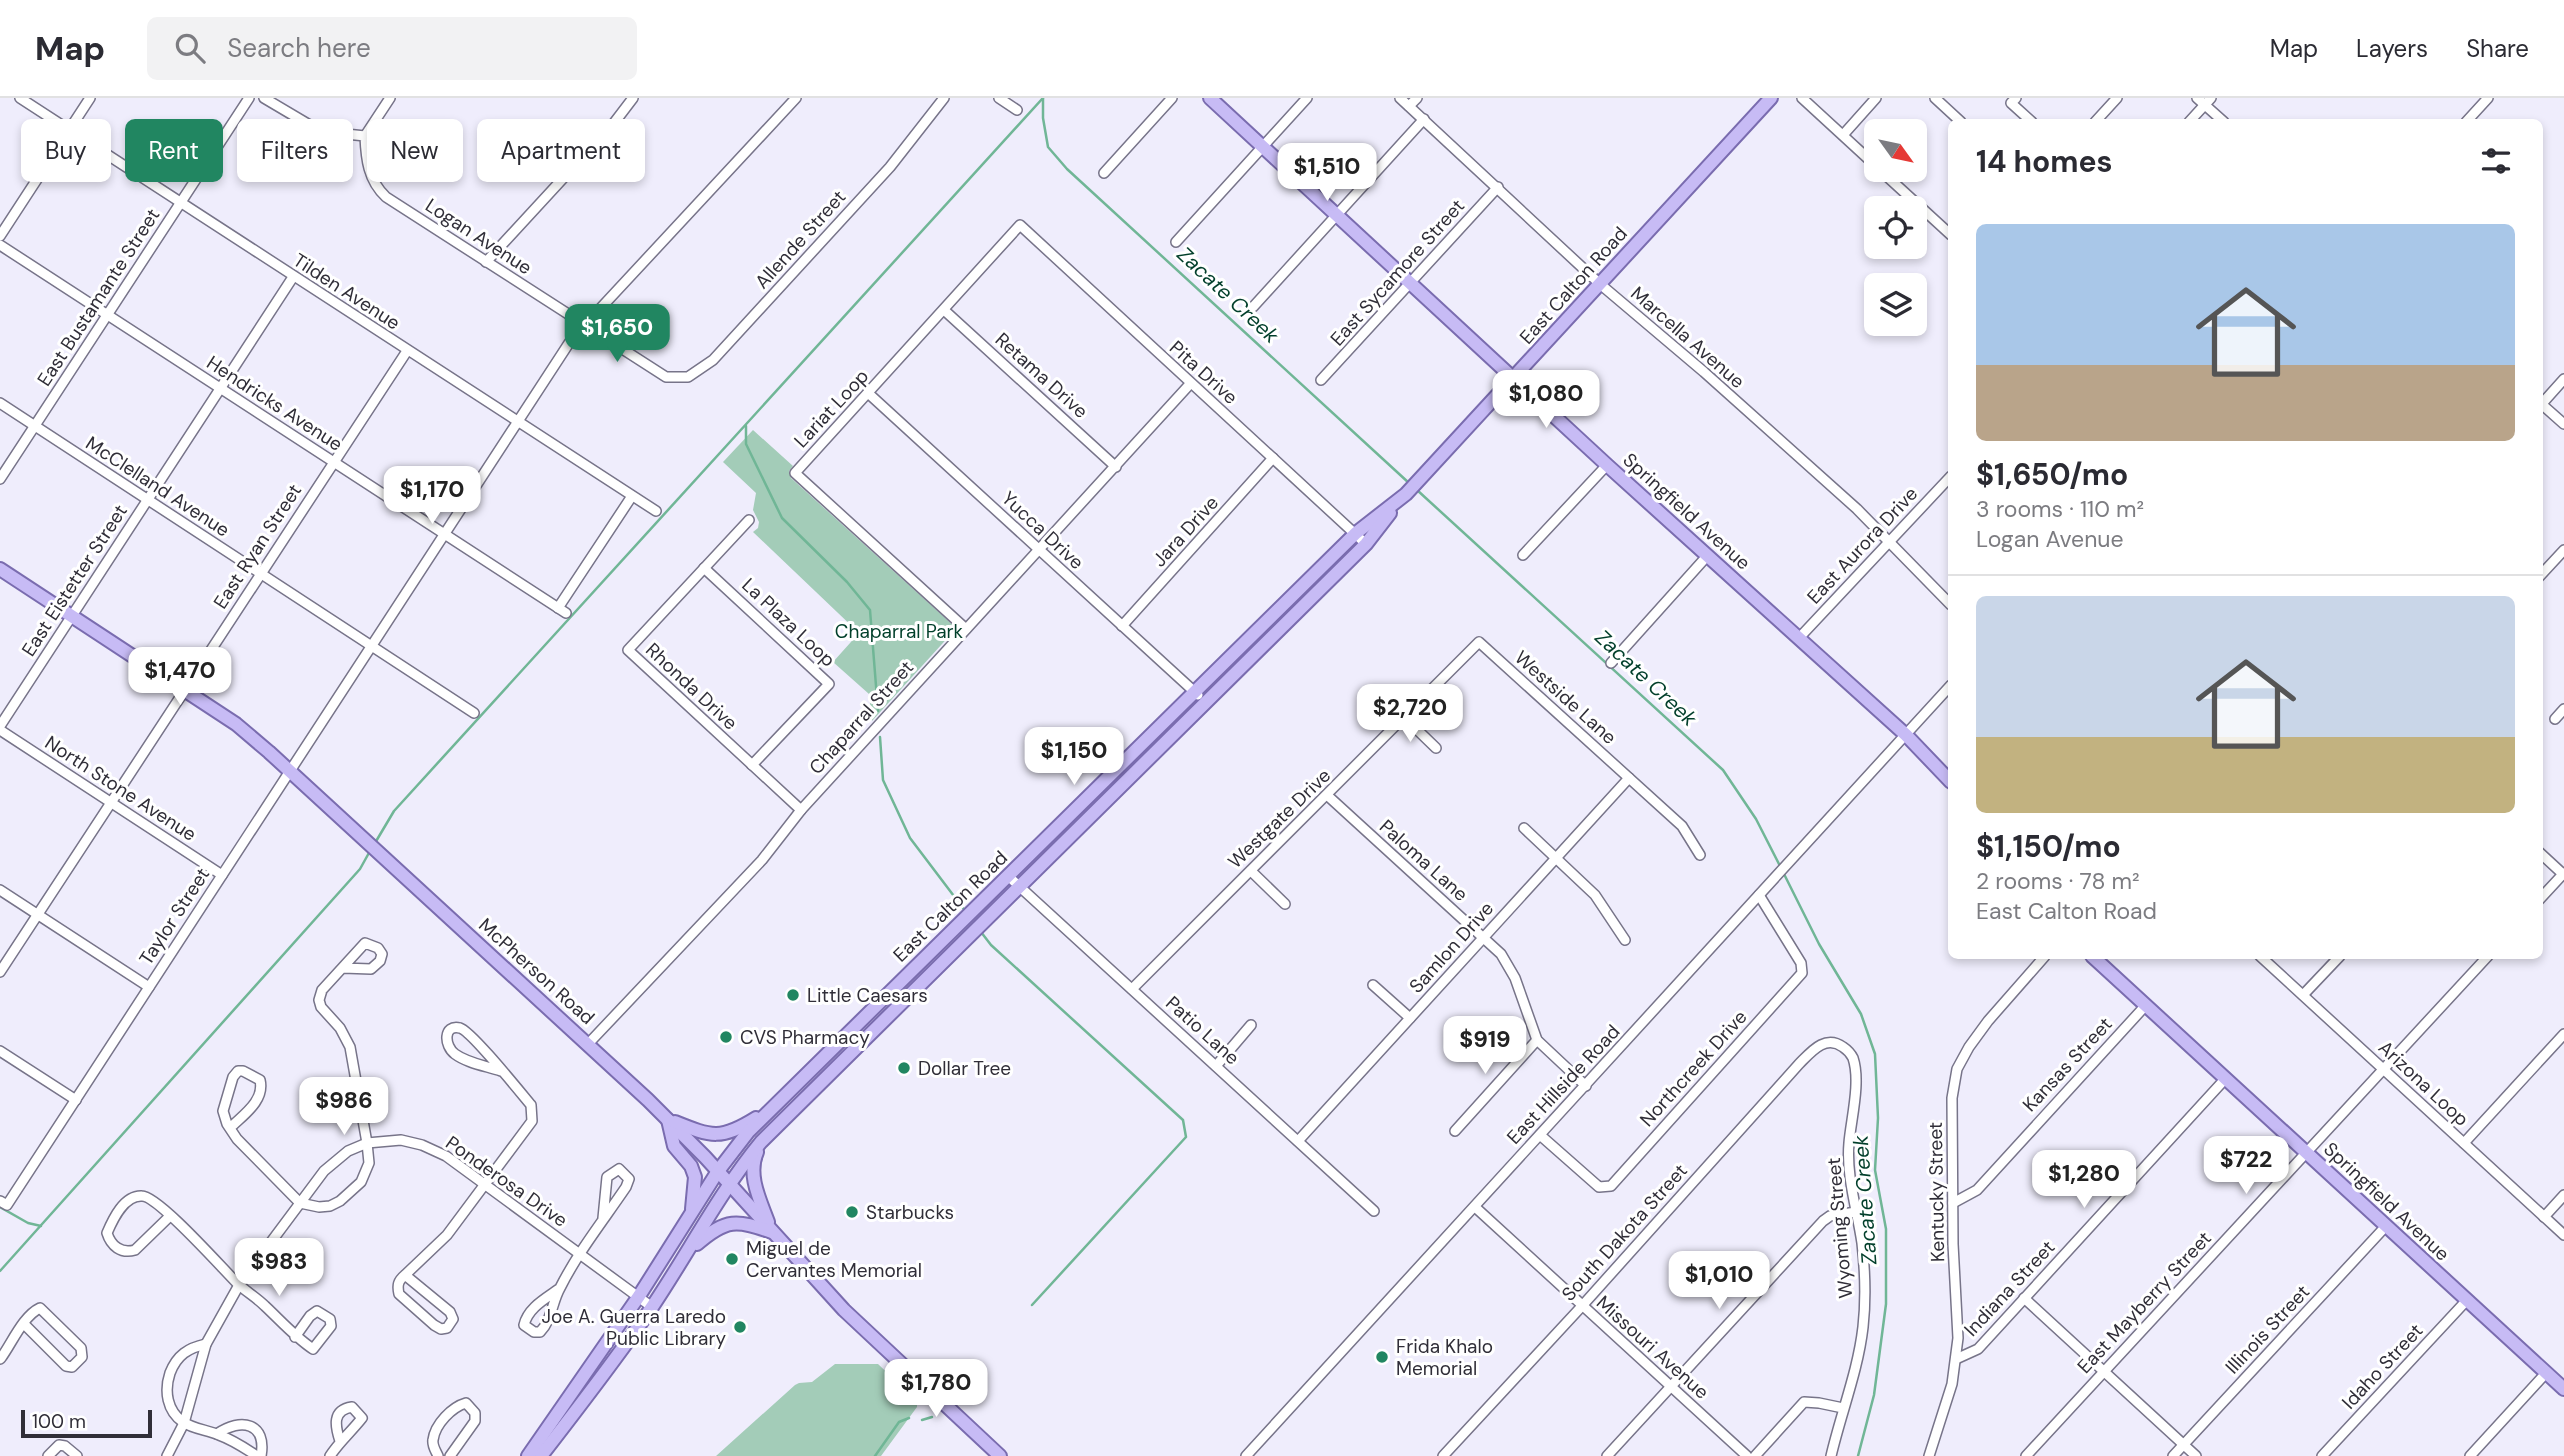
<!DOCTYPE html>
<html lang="en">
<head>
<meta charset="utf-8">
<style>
  :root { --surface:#fff; --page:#f2f2f3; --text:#2b2b33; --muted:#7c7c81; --line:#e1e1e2; --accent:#218661 }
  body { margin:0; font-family:"DM Sans",sans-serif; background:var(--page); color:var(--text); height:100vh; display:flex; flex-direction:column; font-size:26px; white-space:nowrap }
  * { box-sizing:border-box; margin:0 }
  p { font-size:23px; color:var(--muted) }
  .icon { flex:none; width:38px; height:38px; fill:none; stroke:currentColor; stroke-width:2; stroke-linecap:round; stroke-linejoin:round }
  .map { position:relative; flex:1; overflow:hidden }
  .side { position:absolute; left:1948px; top:21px; width:595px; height:840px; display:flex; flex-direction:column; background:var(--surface); border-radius:10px; box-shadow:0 4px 10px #0003 }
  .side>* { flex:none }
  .guide { position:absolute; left:21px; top:21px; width:665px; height:63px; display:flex; gap:14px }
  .needle { width:46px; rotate:123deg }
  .buttons { position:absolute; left:1864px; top:21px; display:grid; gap:14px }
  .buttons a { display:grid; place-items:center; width:63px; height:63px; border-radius:10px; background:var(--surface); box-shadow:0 4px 10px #0003; font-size:35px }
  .scale { position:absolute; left:21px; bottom:18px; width:131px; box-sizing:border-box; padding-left:7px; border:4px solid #302e38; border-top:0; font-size:19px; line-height:24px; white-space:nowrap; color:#302e38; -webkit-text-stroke:5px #fff; paint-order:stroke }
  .price { position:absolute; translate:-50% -60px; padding:0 16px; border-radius:14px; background:#fff; color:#222; font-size:23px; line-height:46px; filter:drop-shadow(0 2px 4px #0008) }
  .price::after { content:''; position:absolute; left:50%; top:42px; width:21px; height:16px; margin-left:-10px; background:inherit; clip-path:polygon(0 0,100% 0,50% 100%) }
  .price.current { background:var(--accent); color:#fff }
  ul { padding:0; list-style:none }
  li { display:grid; align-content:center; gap:14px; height:371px; padding:0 28px }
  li+li { border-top:2px solid var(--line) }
  li span { display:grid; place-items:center; height:217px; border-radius:10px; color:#555 }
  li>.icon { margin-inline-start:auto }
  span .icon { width:126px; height:126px; fill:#fffc; stroke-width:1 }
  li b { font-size:30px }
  h2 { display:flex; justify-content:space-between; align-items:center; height:84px; padding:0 28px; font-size:30px }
  .pill { padding:0 24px; border-radius:10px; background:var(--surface); box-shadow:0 4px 10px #0003; font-size:24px; line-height:63px }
  .pill.current { background:var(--accent); color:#fff }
  header { display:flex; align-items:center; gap:42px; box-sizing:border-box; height:98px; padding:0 35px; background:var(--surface); border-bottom:2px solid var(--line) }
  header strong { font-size:33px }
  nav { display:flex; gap:38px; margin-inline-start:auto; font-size:24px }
  .search { width:490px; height:63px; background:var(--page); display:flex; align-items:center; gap:18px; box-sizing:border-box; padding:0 24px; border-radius:10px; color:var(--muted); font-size:26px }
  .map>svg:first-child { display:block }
  .green { fill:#a3ccb8 }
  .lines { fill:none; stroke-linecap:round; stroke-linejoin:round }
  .stream { stroke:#70b696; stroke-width:2.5 }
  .minor-casing { stroke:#777489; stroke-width:12 }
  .major-casing { stroke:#7a6caf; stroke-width:16 }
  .minor { stroke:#fff; stroke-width:9 }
  .major { stroke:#c7bbf5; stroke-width:12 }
  .poi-dot { fill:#218661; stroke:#fff; stroke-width:2.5 }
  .labels { text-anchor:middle; stroke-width:6; stroke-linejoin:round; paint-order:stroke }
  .street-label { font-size:19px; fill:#302e38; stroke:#fff }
  .park-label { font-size:19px; fill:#013f2a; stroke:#fff }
  .poi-label { font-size:19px; fill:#302e38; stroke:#fff; text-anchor:start }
  .water-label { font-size:21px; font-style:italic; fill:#023f2b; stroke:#fff }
</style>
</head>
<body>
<header>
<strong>Map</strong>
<div class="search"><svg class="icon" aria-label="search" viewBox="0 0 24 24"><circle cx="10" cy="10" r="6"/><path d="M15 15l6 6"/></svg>Search here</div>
<nav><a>Map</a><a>Layers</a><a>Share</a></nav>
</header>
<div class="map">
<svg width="2564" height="1358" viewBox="0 0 2564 1358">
  <rect width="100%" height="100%" fill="#efedfc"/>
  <!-- green -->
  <g class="green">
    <path d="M753,332L793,368L789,373L791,380L954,528L952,535L872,623L869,596L833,564L859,535L753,434L758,430L759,424L753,412L756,395L723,364Z"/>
    <path d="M835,1266H878L917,1303V1309L881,1358H716L795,1287L799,1285L812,1284Z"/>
  </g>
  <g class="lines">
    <!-- stream -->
    <g class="stream">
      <path d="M1043,0V20L1048,49L1067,71L1409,385"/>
      <path d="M746,328V346L782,420L847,484L870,512L878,613"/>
      <path d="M1417,392L1723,672L1756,721L1781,770"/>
      <path d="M880,639L883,682L910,740L966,814"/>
      <path d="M375,745L394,713L1043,0"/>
      <path d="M1784,776L1819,846L1861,916L1875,956L1878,1020L1875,1072L1886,1131V1206L1874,1297L1858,1358"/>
      <path d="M981,834L991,847L1183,1022L1186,1039L1032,1207"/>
      <path d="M0,1109L28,1125L41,1128"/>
      <path d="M0,1173L360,771L370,753"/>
      <path d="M922,1322L932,1319"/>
      <path d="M875,1358L899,1324L909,1320"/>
    </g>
    <defs>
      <g id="minor">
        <path d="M20,0L656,413"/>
        <path d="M264,0L313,29L327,34L365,38C366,61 368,82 386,99L666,279H688L713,262L890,69L944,0"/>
        <path d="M999,0L1017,12"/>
        <path d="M1400,0L1600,186L1704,274L1857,411L1951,507"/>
        <path d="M1802,0L1876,68"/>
        <path d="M1935,0L1961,24"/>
        <path d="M2016,0L2011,5L2032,24"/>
        <path d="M2197,0L2224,24"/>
        <path d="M1409,8L1417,0"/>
        <path d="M2095,24L2117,0"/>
        <path d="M2189,24L2211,0"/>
        <path d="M2466,24L2488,0"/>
        <path d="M1843,37L1876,0"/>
        <path d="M365,38L390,0"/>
        <path d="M1880,72L1951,137"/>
        <path d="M1104,75L1172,0"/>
        <path d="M0,138L90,0"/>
        <path d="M1176,144L1307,0"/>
        <path d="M0,147L566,515"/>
        <path d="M486,164L614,25L633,0"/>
        <path d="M1253,209L1424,21"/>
        <path d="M944,212L1116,369"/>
        <path d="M1321,282L1498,89"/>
        <path d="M868,295L1198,597"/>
        <path d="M2539,304L2564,326"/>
        <path d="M0,305L474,615"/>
        <path d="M2539,309L2564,281"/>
        <path d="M0,381L249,0"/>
        <path d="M749,422L628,552L801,712"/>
        <path d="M1523,457L1607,367"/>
        <path d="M704,470L829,586L752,667"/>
        <path d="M2539,479L2564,452"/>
        <path d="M558,510L632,398"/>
        <path d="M1122,528L1273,360"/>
        <path d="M966,531L795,375L1020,127L1366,446"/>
        <path d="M1799,540L1951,378"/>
        <path d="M1611,565L1708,457"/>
        <path d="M1405,620L1436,650"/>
        <path d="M2555,621L2564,611"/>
        <path d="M0,628L293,179"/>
        <path d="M0,632L222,777"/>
        <path d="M1328,698L1501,856L1515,880L1537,942L1586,988"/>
        <path d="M1524,730L1595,797L1625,842"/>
        <path d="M2539,754L2564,777"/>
        <path d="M1251,773L1285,806"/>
        <path d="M1008,778L1374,1113"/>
        <path d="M0,792L149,889"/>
        <path d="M2539,802L2564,775"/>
        <path d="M2260,858L2564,1137"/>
        <path d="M0,874L407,253"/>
        <path d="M1373,887L1410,920"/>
        <path d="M1132,891L1479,544L1682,728L1700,757"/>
        <path d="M2303,897L2340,858"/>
        <path d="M588,946L762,762L801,712L1190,286"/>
        <path d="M0,953L76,1002"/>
        <path d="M1216,968L1251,927"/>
        <path d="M230,1030C243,1017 265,1003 260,982L243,973H238L233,979L223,1013L227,1026L237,1041L300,1105L319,1109L330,1108L340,1103L361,1084L369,1065L367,1045L350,949L340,930L321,909L319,902L322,892L365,845L378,850L382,856L380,863L371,871L343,870"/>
        <path d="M1455,1033L1537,942"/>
        <path d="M1540,1037L1599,1089L1611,1088L1802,875L1801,865L1759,797"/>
        <path d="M1298,1043L1629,680"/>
        <path d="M2464,1045L2564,936"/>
        <path d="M0,1103L7,1107L571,242L796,0"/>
        <path d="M1953,1105L1977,1092L2146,907"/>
        <path d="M1475,1109L1747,1358"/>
        <path d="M170,1118L135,1152C121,1156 111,1148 107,1135C113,1121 124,1097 142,1098C158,1098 221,1169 236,1184C245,1193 256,1199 265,1208C281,1223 295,1239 313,1251L331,1228L330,1221L317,1213L310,1218L295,1239"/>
        <path d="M2544,1119L2564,1097"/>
        <path d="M405,1177L450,1214L453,1221L447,1230L441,1231L434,1227L399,1196C397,1187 398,1183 405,1177L447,1137L532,1023L531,1007C520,994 471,933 460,930C443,926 444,948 455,956C467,965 486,968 501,973"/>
        <path d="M559,1191C545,1201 528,1210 524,1227L534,1234H540C552,1222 552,1204 560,1190C578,1154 603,1123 626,1089L629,1081L619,1071L607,1079L603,1120"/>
        <path d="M2024,1200L2196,1358"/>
        <path d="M206,1246C188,1250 177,1257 170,1275C164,1293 167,1313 183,1324C193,1331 208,1332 219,1337C233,1342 245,1350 257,1358"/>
        <path d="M0,1261L1,1260C12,1245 23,1218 40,1210L81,1250L82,1259L72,1269L66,1268L24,1226"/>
        <path d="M1956,1261L1978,1251L2226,980"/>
        <path d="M217,1336C241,1319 267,1325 261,1358"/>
        <path d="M48,1358L59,1347L65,1348L77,1358"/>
        <path d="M167,1358L184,1325L206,1246L239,1187L324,1073L348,1053L367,1045L401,1042L422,1047L446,1058L652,1209"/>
        <path d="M330,1358C339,1344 351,1334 362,1320L352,1309C332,1312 335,1328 340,1343"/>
        <path d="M438,1358C436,1353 432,1348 433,1342C435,1326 452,1309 466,1305L475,1315V1323L450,1358"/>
        <path d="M1246,1358L1951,587"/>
        <path d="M1443,1358L1582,1208L1799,966C1811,954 1825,936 1843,949C1846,951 1851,956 1853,960C1861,984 1851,1021 1849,1045C1846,1078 1857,1111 1862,1145C1865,1172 1866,1202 1863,1229C1858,1273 1841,1315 1831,1358"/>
        <path d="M1607,1358L1823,1123L1830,1118L1856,1114"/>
        <path d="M1755,1358L1804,1304L1819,1305L1843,1310"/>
        <path d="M1929,1358L1952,1286L1958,1240L1953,1146L1952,1000L1957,971L1969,949L1988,923L2045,858"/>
        <path d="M2026,1358L2488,858"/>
        <path d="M2173,1358L2386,1128"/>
        <path d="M2322,1358L2467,1202"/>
        <path d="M2470,1358L2546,1275"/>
      </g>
      <g id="major">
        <path d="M1210,0L1607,367L1906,637L1951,684"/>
        <path d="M0,471L236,626L269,654L648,1002L705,1059L844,1212L1000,1358"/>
        <path d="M2092,858L2564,1291"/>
        <path d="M668,1022L674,1048L691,1068L695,1079L692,1111"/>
        <path d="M675,1024C712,1039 721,1042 756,1020"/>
        <path d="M757,1054C747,1077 760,1102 768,1124"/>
        <path d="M697,1146C727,1120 736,1122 772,1134"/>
        <path d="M528,1358L639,1198L718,1073L748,1034L1356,435L1406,396L1771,0"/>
        <path d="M541,1358C579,1309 617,1260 652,1209C689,1154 719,1095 761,1044L1366,446L1390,415"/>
      </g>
    </defs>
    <!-- minor casing -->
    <use href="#minor" class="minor-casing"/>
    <!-- major casing -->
    <use href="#major" class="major-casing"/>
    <!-- minor -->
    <use href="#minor" class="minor"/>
    <!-- major -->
    <use href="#major" class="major"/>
  </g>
  <!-- markers -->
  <g class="poi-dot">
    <circle cx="793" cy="897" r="7"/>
    <circle cx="726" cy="939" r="7"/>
    <circle cx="904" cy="970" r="7"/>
    <circle cx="852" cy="1114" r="7"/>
    <circle cx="732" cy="1161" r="7"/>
    <circle cx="740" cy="1229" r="7"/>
    <circle cx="1382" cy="1259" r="7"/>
  </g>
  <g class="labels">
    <!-- street labels -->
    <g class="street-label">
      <text transform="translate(479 138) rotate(33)" y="7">Logan Avenue</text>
      <text transform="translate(800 141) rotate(-48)" y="7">Allende Street</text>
      <text transform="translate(1397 174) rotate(-48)" y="7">East Sycamore Street</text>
      <text transform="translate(1573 187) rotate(-48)" y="7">East Calton Road</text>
      <text transform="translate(347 193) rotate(33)" y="7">Tilden Avenue</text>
      <text transform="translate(98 199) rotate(-57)" y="7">East Bustamante Street</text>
      <text transform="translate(1688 239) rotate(41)" y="7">Marcella Avenue</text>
      <text transform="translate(1204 274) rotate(42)" y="7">Pita Drive</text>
      <text transform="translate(1042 277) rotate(42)" y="7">Retama Drive</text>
      <text transform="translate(275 305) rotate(33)" y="7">Hendricks Avenue</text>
      <text transform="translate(831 310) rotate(-47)" y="7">Lariat Loop</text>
      <text transform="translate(158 388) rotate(33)" y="7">McClelland Avenue</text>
      <text transform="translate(1687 413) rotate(42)" y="7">Springfield Avenue</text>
      <text transform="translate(1043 432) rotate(43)" y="7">Yucca Drive</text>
      <text transform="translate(1185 433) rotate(-48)" y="7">Jara Drive</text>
      <text transform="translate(1862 447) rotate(-47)" y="7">East Aurora Drive</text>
      <text transform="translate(257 448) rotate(-57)" y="7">East Ryan Street</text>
      <text transform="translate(74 482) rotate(-57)" y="7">East Eistetter Street</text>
      <text transform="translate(789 524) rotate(43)" y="7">La Plaza Loop</text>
      <text transform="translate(692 588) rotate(43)" y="7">Rhonda Drive</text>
      <text transform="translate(1566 599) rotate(42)" y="7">Westside Lane</text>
      <text transform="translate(861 619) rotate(-48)" y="7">Chaparral Street</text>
      <text transform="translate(121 690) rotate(33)" y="7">North Stone Avenue</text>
      <text transform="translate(1279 720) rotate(-44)" y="7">Westgate Drive</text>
      <text transform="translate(1424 762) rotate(42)" y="7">Paloma Lane</text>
      <text transform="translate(950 808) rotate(-44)" y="7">East Calton Road</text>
      <text transform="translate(174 818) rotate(-57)" y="7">Taylor Street</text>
      <text transform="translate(1451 849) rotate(-48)" y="7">Samlon Drive</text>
      <text transform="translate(537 873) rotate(42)" y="7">McPherson Road</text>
      <text transform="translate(1203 932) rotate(42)" y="7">Patio Lane</text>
      <text transform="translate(2067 966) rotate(-47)" y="7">Kansas Street</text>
      <text transform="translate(1693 970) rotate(-48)" y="7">Northcreek Drive</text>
      <text transform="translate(2424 985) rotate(43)" y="7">Arizona Loop</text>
      <text transform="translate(1563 986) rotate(-47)" y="7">East Hillside Road</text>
      <text transform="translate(507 1083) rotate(35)" y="7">Ponderosa Drive</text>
      <text transform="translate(1936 1094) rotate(-91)" y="7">Kentucky Street</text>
      <text transform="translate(2387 1103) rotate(43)" y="7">Springfield Avenue</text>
      <text transform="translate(1839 1130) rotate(-95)" y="7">Wyoming Street</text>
      <text transform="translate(1624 1134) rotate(-48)" y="7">South Dakota Street</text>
      <text transform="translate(2009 1190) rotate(-47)" y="7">Indiana Street</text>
      <text transform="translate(2144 1204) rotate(-47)" y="7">East Mayberry Street</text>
      <text transform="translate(2267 1231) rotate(-47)" y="7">Illinois Street</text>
      <text transform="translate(1653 1249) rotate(42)" y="7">Missouri Avenue</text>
      <text transform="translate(2382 1268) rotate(-47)" y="7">Idaho Street</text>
    </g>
    <!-- park labels -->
    <g class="park-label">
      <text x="899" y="540">Chaparral Park</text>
    </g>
    <!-- poi labels -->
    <g class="poi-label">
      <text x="807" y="904">Little Caesars</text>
      <text x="740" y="946">CVS Pharmacy</text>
      <text x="918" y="977">Dollar Tree</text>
      <text x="866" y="1121">Starbucks</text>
      <text x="746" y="1157">Miguel de<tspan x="746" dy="22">Cervantes Memorial</tspan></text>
      <text x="726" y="1225" text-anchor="end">Joe A. Guerra Laredo<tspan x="726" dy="22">Public Library</tspan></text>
      <text x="1396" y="1255">Frida Khalo<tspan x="1396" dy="22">Memorial</tspan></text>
    </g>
    <!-- water labels -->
    <g class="water-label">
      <text transform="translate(1228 197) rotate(43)" y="7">Zacate Creek</text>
      <text transform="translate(1646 580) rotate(43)" y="7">Zacate Creek</text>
      <text transform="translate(1865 1102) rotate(-94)" y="7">Zacate Creek</text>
    </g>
  </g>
</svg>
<div class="buttons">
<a><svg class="needle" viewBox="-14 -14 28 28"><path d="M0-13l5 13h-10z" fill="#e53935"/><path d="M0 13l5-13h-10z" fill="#7c7c81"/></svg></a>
<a><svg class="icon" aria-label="locate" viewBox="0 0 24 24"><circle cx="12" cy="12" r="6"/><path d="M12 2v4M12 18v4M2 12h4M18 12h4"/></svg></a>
<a><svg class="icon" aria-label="layers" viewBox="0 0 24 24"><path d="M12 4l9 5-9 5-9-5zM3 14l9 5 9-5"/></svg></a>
</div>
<div class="scale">100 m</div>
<b class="price" style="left:1327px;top:105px">$1,510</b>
<b class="price current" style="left:617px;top:266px">$1,650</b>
<b class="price" style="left:1546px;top:332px">$1,080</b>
<b class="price" style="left:432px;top:428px">$1,170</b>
<b class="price" style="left:180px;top:609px">$1,470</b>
<b class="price" style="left:1410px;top:646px">$2,720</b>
<b class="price" style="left:1074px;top:689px">$1,150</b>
<b class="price" style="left:1485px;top:978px">$919</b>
<b class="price" style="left:344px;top:1039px">$986</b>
<b class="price" style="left:2246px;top:1098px">$722</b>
<b class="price" style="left:2084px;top:1112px">$1,280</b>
<b class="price" style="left:279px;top:1200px">$983</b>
<b class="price" style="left:1719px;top:1213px">$1,010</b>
<b class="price" style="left:936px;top:1321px">$1,780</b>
<div class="guide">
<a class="pill">Buy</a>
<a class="pill current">Rent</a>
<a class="pill">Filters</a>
<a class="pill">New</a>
<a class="pill">Apartment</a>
</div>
<section class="side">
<h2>14 homes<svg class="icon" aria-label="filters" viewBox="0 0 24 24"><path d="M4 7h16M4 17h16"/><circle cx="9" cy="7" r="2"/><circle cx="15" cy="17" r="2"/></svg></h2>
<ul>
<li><span style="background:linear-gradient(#a9c7e8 65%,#b9a48a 0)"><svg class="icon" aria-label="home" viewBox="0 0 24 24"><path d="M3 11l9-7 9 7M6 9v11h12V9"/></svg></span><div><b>$1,650/mo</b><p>3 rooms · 110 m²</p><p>Logan Avenue</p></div></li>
<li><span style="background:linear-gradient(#c9d6e8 65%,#c2b280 0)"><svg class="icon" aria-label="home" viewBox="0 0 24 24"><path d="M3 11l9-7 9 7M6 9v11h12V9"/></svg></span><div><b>$1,150/mo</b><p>2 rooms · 78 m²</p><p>East Calton Road</p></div></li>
</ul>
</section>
</div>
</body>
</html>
